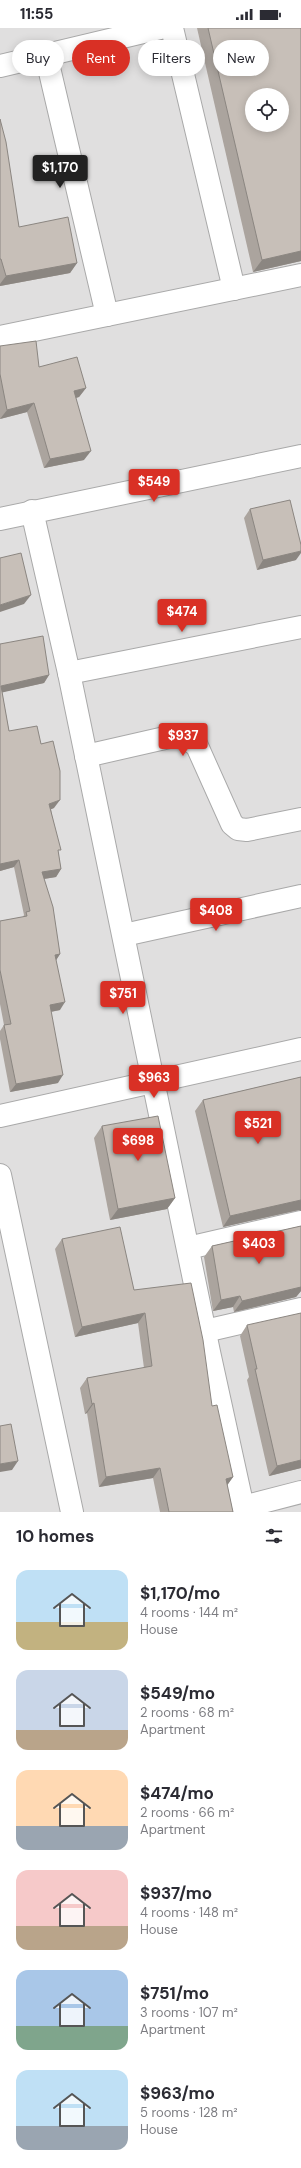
<!DOCTYPE html>
<html lang="en">
<head>
<meta charset="utf-8">
<style>
  :root { --surface:#fff; --page:#f7f7f7; --text:#2b2b33; --muted:#7c7c81; --accent:#d93025 }
  body { margin:0; font-family:"DM Sans",sans-serif; background:var(--page); color:var(--text); height:100vh; display:flex; flex-direction:column; font-size:15px; white-space:nowrap }
  * { box-sizing:border-box; margin:0 }
  p { font-size:13px; color:var(--muted) }
  .icon { flex:none; width:22px; height:22px; fill:none; stroke:currentColor; stroke-width:2; stroke-linecap:round; stroke-linejoin:round }
  .map { position:relative; height:1484px; overflow:hidden }
  .details { display:flex; flex-direction:column; background:var(--surface); flex:1 }
  .details>* { flex:none }
  .guide { position:absolute; left:12px; top:12px; width:277px; height:36px; display:flex; gap:8px }
  .buttons { position:absolute; left:245px; top:60px; display:grid; gap:8px }
  .buttons a { display:grid; place-items:center; width:44px; height:44px; border-radius:50%; background:var(--surface); box-shadow:0 2px 10px #0003; font-size:20px }
  .price { position:absolute; translate:-50% -34px; padding:0 9px; border-radius:4px; background:var(--accent); color:#fff; font-size:13px; line-height:26px; filter:drop-shadow(0 1px 2px #0008) }
  .price::after { content:''; position:absolute; left:50%; top:24px; width:12px; height:9px; margin-left:-6px; background:inherit; clip-path:polygon(0 0,100% 0,50% 100%) }
  .price.on { background:#222; color:#fff }
  ul { padding:0; list-style:none }
  li { display:flex; align-items:center; gap:12px; height:100px; padding:0 16px }
  li span { display:grid; place-items:center; flex:none; width:112px; height:80px; border-radius:12px; color:#555 }
  li>.icon { margin-inline-start:auto }
  span .icon { width:48px; height:48px; fill:#fffc; stroke-width:1 }
  li b { font-size:17px }
  h2 { display:flex; justify-content:space-between; align-items:center; height:48px; padding:0 16px; font-size:17px }
  .pill { padding:0 14px; border-radius:18px; background:var(--surface); box-shadow:0 2px 10px #0003; font-size:14px; line-height:36px }
  .pill.on { background:var(--accent); color:#fff }
  .status { display:flex; justify-content:space-between; align-items:center; height:28px; padding:0 20px; background:var(--surface); direction:ltr }
  .status svg { height:11px; fill:currentColor }
  .map>svg:first-child { display:block }
  .residential { fill:#e0dfdf; fill-rule:evenodd }
  .lines { fill:none; stroke-linecap:round; stroke-linejoin:round }
  .minor-casing { stroke:#a9a9a9; stroke-width:24 }
  .minor { stroke:#fff; stroke-width:22 }
  .wall { fill:#aba49e }
  .shaded-wall { fill:#8b8681 }
  .building { fill:#c7bfb8; stroke:#8b8681; fill-rule:evenodd }
</style>
</head>
<body>
<div class="status"><b>11:55</b><svg viewBox="0 0 49 12"><path d="M0 12V9h3v3zM5 12V6h3v6zM10 12V3h3v9zM15 12V0h3v12zM26 1h20v11H26zM47 4h2v5h-2z"/></svg></div>
<div class="map">
<svg width="301" height="1484" viewBox="0 0 301 1484">
  <rect width="100%" height="100%" fill="#f2efe9"/>
  <!-- residential -->
  <path class="residential" d="M0,0H301V1484H0ZM252,67H282V97H252Z"/>
  <g class="lines">
    <defs>
      <g id="minor">
        <path d="M172,0L234,261"/>
        <path d="M46,27L107,287"/>
        <path d="M0,38L160,0"/>
        <path d="M0,309L301,247"/>
        <path d="M32,483L69,645L209,1324L244,1484"/>
        <path d="M0,491L301,428"/>
        <path d="M69,645L301,599"/>
        <path d="M86,728L178,707L188,711L197,718L232,796L238,801L247,802L301,791"/>
        <path d="M124,907L301,868"/>
        <path d="M0,1088L301,1021"/>
        <path d="M0,1147L72,1484"/>
        <path d="M188,1220L301,1194"/>
        <path d="M205,1303L301,1281"/>
        <path d="M243,1479L301,1464"/>
      </g>
    </defs>
    <!-- minor casing -->
    <use href="#minor" class="minor-casing"/>
    <!-- minor -->
    <use href="#minor" class="minor"/>
  </g>
  <!-- wall -->
  <g class="wall">
    <path d="M197,0H301V233L253,244Z"/>
    <path d="M0,91L19,199L77,235L70,245L0,258Z"/>
    <path d="M0,318L39,339L86,360L79,369L76,370L84,432L44,440L27,384L0,391Z"/>
    <path d="M250,481L296,532L257,542L244,490Z"/>
    <path d="M0,616L49,647L44,655L2,664L9,703L54,780L51,781L61,841L56,849L44,851L60,926L56,932L60,982L51,984L58,1055L10,1064L0,1011V1003L4,997L0,976V893L23,889L24,887L14,839L0,843Z"/>
    <path d="M301,1049V1183L299,1182L223,1199L195,1083L203,1072Z"/>
    <path d="M102,1098L175,1170L167,1181L110,1192L94,1110Z"/>
    <path d="M301,1198V1263L296,1269L234,1284L233,1279L213,1283L204,1229L212,1218Z"/>
    <path d="M62,1211L134,1262L212,1378L233,1449L227,1457L233,1484H160L153,1450L99,1459L87,1385L85,1386L80,1360L87,1350L144,1340L138,1295L75,1309L55,1221Z"/>
    <path d="M247,1297L301,1440L269,1448L247,1352L249,1349L240,1308Z"/>
  </g>
  <!-- shaded-wall -->
  <g class="shaded-wall">
    <path d="M301,223V233L253,244L262,232Z"/>
    <path d="M77,235L70,245L0,258V256L6,248Z"/>
    <path d="M86,360L79,369L67,372L74,363Z"/>
    <path d="M34,375L27,384L0,391L7,382Z"/>
    <path d="M91,423L84,432L44,440L50,431Z"/>
    <path d="M301,523V525L296,532L257,542L263,532Z"/>
    <path d="M31,567L24,576L0,584V577Z"/>
    <path d="M49,647L44,655L0,665L1,658Z"/>
    <path d="M60,772L54,780L44,784L49,776Z"/>
    <path d="M19,832L14,839L0,843V836Z"/>
    <path d="M61,841L56,849L37,852L42,844Z"/>
    <path d="M60,926L55,934V927Z"/>
    <path d="M65,974L60,982L44,985L50,977Z"/>
    <path d="M63,1047L58,1055L10,1064L16,1056Z"/>
    <path d="M175,1170L167,1181L110,1192L118,1181Z"/>
    <path d="M301,1172V1183L299,1182L223,1199L230,1188Z"/>
    <path d="M301,1257V1263L296,1269L234,1284L242,1273Z"/>
    <path d="M240,1268L233,1279L213,1283L221,1272Z"/>
    <path d="M145,1285L138,1295L75,1309L82,1299Z"/>
    <path d="M94,1375L87,1385L85,1386L92,1376Z"/>
    <path d="M301,1432V1440L269,1448L277,1438Z"/>
    <path d="M18,1433L12,1442L0,1444V1436Z"/>
    <path d="M160,1440L153,1450L99,1459L106,1449Z"/>
    <path d="M233,1449L226,1459V1451Z"/>
  </g>
  <!-- building -->
  <g class="building">
    <path d="M208,0H301V223L262,232ZM252,67H282V97H252Z"/>
    <path d="M0,91L6,114L19,199L68,189L77,235L6,248L1,231H0Z"/>
    <path d="M36,313L39,339L77,329L86,360L74,363L91,423L50,431L34,375L7,382L0,346V318Z"/>
    <path d="M290,472L301,517V523L263,532L250,481Z"/>
    <path d="M21,525L31,567L0,577V530Z"/>
    <path d="M43,608L49,647L1,658L9,703L37,698L41,716L53,713L60,743V772L49,776L61,822H58L61,841L42,844L53,879L60,926L55,927L65,974L50,977L63,1047L16,1056L4,997L11,996L0,942V893L27,888L26,884L30,883L19,832L0,836V616Z"/>
    <path d="M301,1049V1172L230,1188L203,1072Z"/>
    <path d="M158,1088L175,1170L118,1181L102,1098Z"/>
    <path d="M301,1198V1259L242,1273L240,1268L221,1272L212,1218Z"/>
    <path d="M120,1199L134,1262L191,1255L203,1312L212,1378L217,1377L233,1449L226,1451L233,1484H169L160,1440L106,1449L94,1375L92,1376L87,1350L152,1338L145,1285L82,1299L62,1211Z"/>
    <path d="M301,1285V1432L277,1438L255,1341H257L247,1297Z"/>
    <path d="M11,1396L18,1433L0,1436V1398Z"/>
  </g>
</svg>
<div class="buttons">
<a><svg class="icon" aria-label="locate" viewBox="0 0 24 24"><circle cx="12" cy="12" r="6"/><path d="M12 2v4M12 18v4M2 12h4M18 12h4"/></svg></a>
</div>
<b class="price on" style="left:60px;top:161px">$1,170</b>
<b class="price" style="left:154px;top:475px">$549</b>
<b class="price" style="left:182px;top:605px">$474</b>
<b class="price" style="left:183px;top:729px">$937</b>
<b class="price" style="left:216px;top:904px">$408</b>
<b class="price" style="left:123px;top:987px">$751</b>
<b class="price" style="left:154px;top:1071px">$963</b>
<b class="price" style="left:258px;top:1117px">$521</b>
<b class="price" style="left:138px;top:1134px">$698</b>
<b class="price" style="left:259px;top:1237px">$403</b>
<div class="guide">
<a class="pill">Buy</a>
<a class="pill on">Rent</a>
<a class="pill">Filters</a>
<a class="pill">New</a>
</div>
</div>
<section class="details">
<h2>10 homes<svg class="icon" aria-label="filters" viewBox="0 0 24 24"><path d="M4 7h16M4 17h16"/><circle cx="9" cy="7" r="2"/><circle cx="15" cy="17" r="2"/></svg></h2>
<ul>
<li><span style="background:linear-gradient(#bfe0f5 65%,#c2b280 0)"><svg class="icon" aria-label="home" viewBox="0 0 24 24"><path d="M3 11l9-7 9 7M6 9v11h12V9"/></svg></span><div><b>$1,170/mo</b><p>4 rooms · 144 m²</p><p>House</p></div></li>
<li><span style="background:linear-gradient(#c9d6e8 75%,#b9a48a 0)"><svg class="icon" aria-label="home" viewBox="0 0 24 24"><path d="M3 11l9-7 9 7M6 9v11h12V9"/></svg></span><div><b>$549/mo</b><p>2 rooms · 68 m²</p><p>Apartment</p></div></li>
<li><span style="background:linear-gradient(#ffd9b3 70%,#9aa5b1 0)"><svg class="icon" aria-label="home" viewBox="0 0 24 24"><path d="M3 11l9-7 9 7M6 9v11h12V9"/></svg></span><div><b>$474/mo</b><p>2 rooms · 66 m²</p><p>Apartment</p></div></li>
<li><span style="background:linear-gradient(#f6c9c9 70%,#b9a48a 0)"><svg class="icon" aria-label="home" viewBox="0 0 24 24"><path d="M3 11l9-7 9 7M6 9v11h12V9"/></svg></span><div><b>$937/mo</b><p>4 rooms · 148 m²</p><p>House</p></div></li>
<li><span style="background:linear-gradient(#a9c7e8 70%,#7fa58c 0)"><svg class="icon" aria-label="home" viewBox="0 0 24 24"><path d="M3 11l9-7 9 7M6 9v11h12V9"/></svg></span><div><b>$751/mo</b><p>3 rooms · 107 m²</p><p>Apartment</p></div></li>
<li><span style="background:linear-gradient(#bfe0f5 70%,#9aa5b1 0)"><svg class="icon" aria-label="home" viewBox="0 0 24 24"><path d="M3 11l9-7 9 7M6 9v11h12V9"/></svg></span><div><b>$963/mo</b><p>5 rooms · 128 m²</p><p>House</p></div></li>
</ul>
</section>
</body>
</html>
